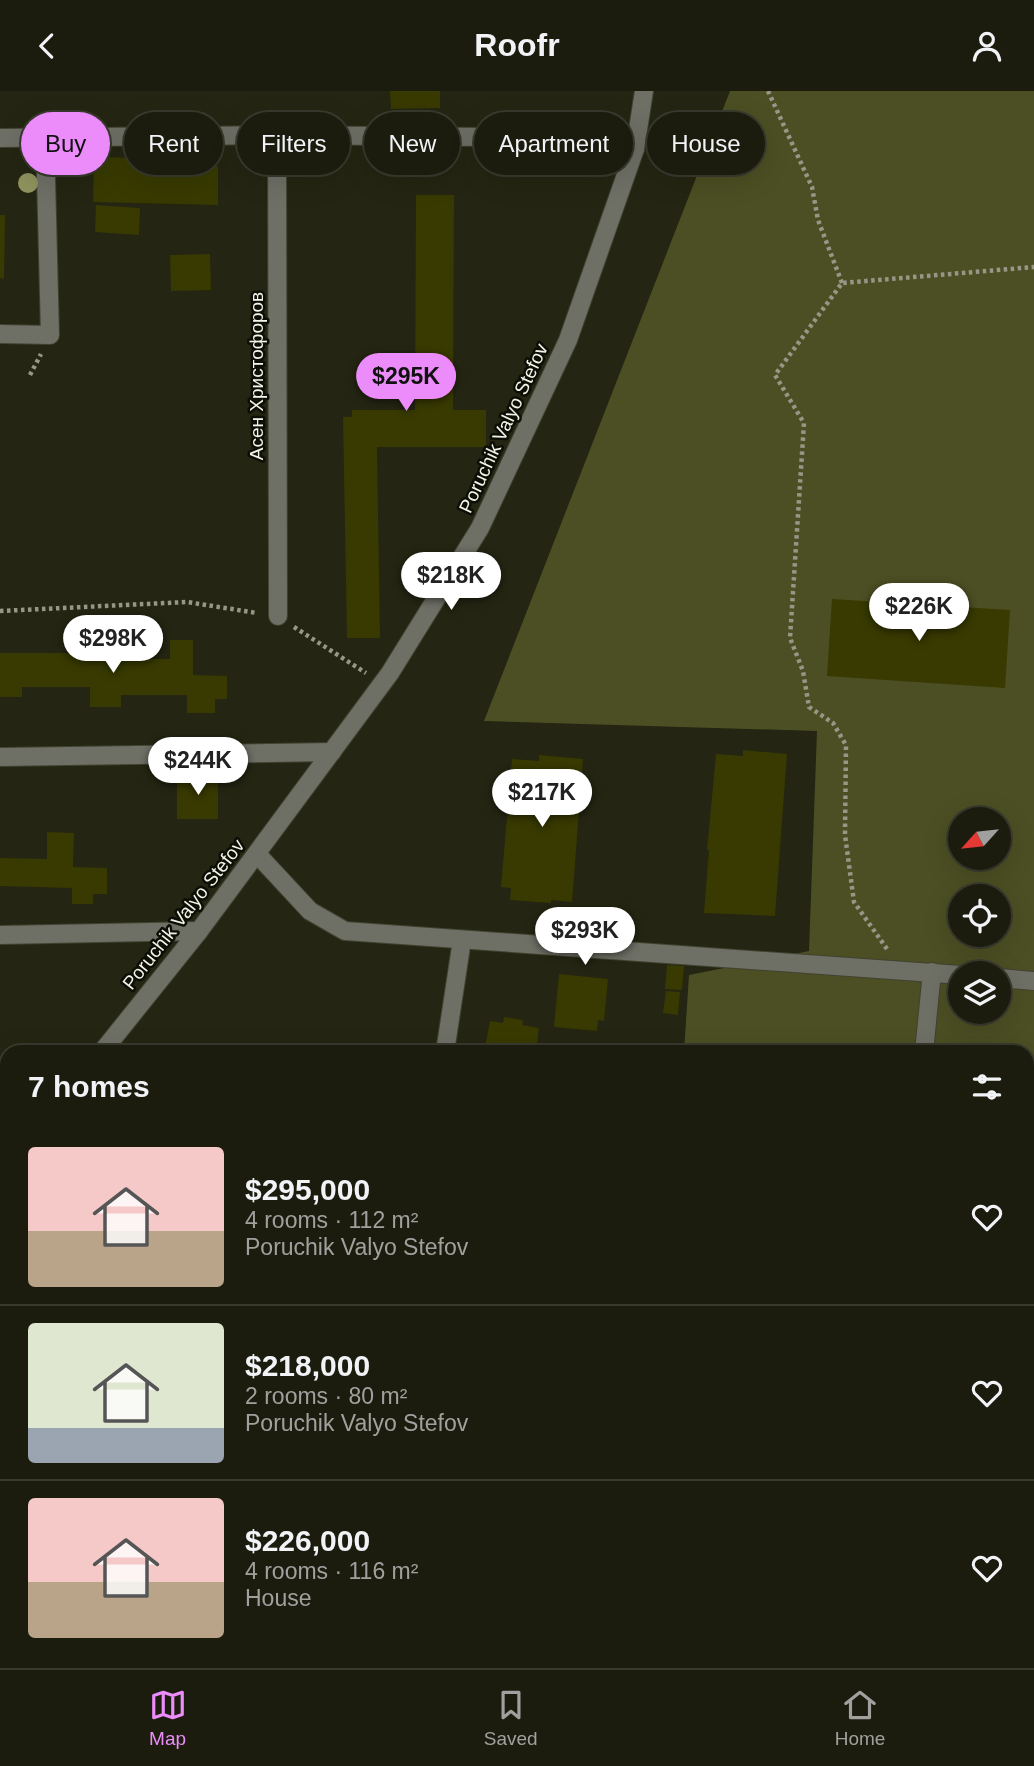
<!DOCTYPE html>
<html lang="en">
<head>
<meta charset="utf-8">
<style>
  :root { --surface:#1b1c0e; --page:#28291c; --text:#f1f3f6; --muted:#a0a19e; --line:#393a2e; --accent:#ec8cfa }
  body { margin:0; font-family:Arial,sans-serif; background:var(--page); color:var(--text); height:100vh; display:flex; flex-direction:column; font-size:26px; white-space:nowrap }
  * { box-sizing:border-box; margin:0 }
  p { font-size:23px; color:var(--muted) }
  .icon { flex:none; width:38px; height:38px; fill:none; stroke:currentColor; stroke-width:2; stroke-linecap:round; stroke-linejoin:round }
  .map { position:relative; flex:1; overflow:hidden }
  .side { position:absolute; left:0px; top:954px; width:1034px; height:625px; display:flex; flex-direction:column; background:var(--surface); border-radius:21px 21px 0 0; box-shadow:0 7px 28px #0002,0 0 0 2px var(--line) }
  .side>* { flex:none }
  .banner { position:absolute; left:21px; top:21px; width:992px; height:63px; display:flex; gap:14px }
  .needle { width:46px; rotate:243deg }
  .buttons { position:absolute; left:948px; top:716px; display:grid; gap:14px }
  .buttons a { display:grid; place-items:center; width:63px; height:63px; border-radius:50%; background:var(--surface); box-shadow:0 7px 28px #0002,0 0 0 2px var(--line); font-size:35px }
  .price { position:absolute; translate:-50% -60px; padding:0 16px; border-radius:24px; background:#fff; color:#222; font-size:23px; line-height:46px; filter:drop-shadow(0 2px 4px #0008) }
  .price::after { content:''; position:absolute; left:50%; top:42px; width:21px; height:16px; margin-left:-10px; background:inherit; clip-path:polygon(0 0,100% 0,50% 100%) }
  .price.active { background:var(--accent); color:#111 }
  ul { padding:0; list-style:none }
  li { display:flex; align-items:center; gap:21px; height:175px; padding:0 28px }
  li+li { border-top:2px solid var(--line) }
  li span { display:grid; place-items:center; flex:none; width:196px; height:140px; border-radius:7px; color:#555 }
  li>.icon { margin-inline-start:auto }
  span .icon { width:84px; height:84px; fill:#fffc; stroke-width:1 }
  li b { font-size:30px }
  h2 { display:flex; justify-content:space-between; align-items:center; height:84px; padding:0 28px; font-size:30px }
  .chip { padding:0 24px; border-radius:32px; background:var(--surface); box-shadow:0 7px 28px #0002,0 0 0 2px var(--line); font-size:24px; line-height:63px }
  .chip.active { background:var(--accent); color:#111 }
  header { display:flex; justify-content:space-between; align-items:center; height:91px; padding:0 28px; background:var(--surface); font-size:32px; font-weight:600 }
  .menu { display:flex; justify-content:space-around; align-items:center; height:98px; border-top:2px solid var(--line); background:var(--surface); font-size:19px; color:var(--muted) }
  .menu a { display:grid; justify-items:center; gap:4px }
  .menu .active { color:var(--accent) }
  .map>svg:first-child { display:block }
  .green { fill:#4c4f23; fill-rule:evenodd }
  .building { fill:#383a01 }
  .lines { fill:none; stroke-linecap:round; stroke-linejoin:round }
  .street-casing { stroke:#414230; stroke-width:20 }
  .path { stroke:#969787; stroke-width:4.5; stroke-dasharray:3.5 3.5; stroke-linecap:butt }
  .street { stroke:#6e6f65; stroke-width:18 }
  .tree { fill:#8e925d }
  .labels { text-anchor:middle; stroke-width:5; stroke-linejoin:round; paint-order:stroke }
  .street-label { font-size:19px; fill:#f3f5e8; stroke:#0d0e06 }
</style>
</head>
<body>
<header><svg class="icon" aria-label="back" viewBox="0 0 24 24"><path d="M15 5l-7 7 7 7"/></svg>Roofr<svg class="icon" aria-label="person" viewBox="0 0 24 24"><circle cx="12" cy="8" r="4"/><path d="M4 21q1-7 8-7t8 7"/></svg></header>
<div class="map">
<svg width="1034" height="1577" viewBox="0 0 1034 1577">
  <rect width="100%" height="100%" fill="#242512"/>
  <!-- green -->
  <path class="green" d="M730,0H1034V1577H1016V1572H1027V961H684L689,884L809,860L817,640L484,630ZM961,728H999V766H961ZM961,805H999V844H961ZM961,882H999V920H961Z"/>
  <!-- building -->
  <g class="building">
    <path d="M390,0H440V17L391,18Z"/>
    <path d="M94,66L199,68L200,75H218V114L93,111Z"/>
    <path d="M416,104H454L453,319H486V356H377L380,547H347L343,326H352V319H415Z"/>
    <path d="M96,114L140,117L139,144L95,141Z"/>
    <path d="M0,124H5L4,188L0,187Z"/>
    <path d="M210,163L211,199L171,200L170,164Z"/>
    <path d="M832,508L1010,519L1005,597L827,585Z"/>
    <path d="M68,541H96V568H170V549H193V584L227,585V608H215V622H187V604H121V616H90V596H22V606H0V562H68Z"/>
    <path d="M743,659L787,663L775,825L704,822L709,759H707L716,663L743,665Z"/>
    <path d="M539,664L583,668L572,811L551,809V812L510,809L511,797L501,796L512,668L539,670Z"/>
    <rect x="177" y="684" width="41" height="44"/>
    <path d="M47,741L74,742L73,776L107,777V803H93V813H72V797L0,795V767L47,768Z"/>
    <path d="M667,874L684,875L682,899L665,898Z"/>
    <path d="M559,883L608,888L604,930L598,929L597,940L554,936Z"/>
    <path d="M666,900L680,901L678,924L663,922Z"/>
    <path d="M504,926L523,929L522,934L539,937L536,961H484L490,930L503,932Z"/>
  </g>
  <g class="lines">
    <defs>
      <g id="street">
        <path d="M277,44L278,525"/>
        <path d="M0,47L277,44L601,47L618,50L635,58"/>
        <path d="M0,243L50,244L45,46"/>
        <path d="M0,666L332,661"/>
        <path d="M257,763L310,820L345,840L961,884"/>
        <path d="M0,844L199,840"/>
        <path d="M999,887L1034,890"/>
        <path d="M102,961L199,840L390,582L480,437L568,249L635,58L644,0"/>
        <path d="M445,961L462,849"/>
        <path d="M924,961L932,881"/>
        <path d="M0,1085L7,1077"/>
        <path d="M337,1577L339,1572"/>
        <path d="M760,1577L761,1572"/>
      </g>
    </defs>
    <!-- street casing -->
    <use href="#street" class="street-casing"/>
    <!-- path -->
    <g class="path">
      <path d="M768,0L812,96L818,129L842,192"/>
      <path d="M30,284L41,263"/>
      <path d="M0,520L187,511L257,522"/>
      <path d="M294,536L366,582"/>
      <path d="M887,858L854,811L845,744L846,654L833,632L809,616L803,580L790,547L804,332L775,284L842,192L1034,176"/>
      <path d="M485,1572L501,1577"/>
    </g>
    <!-- street -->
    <use href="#street" class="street"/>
  </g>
  <!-- trees -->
  <circle class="tree" cx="28" cy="92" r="10"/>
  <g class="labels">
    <!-- street labels -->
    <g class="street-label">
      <text transform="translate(256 285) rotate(-90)" y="7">Асен Христофоров</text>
      <text transform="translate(503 337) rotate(-65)" y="7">Poruchik Valyo Stefov</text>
      <text transform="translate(183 823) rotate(-52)" y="7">Poruchik Valyo Stefov</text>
    </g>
  </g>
</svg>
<div class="buttons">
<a><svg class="needle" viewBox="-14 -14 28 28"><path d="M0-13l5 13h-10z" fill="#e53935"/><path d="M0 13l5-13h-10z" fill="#a0a19e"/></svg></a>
<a><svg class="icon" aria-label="locate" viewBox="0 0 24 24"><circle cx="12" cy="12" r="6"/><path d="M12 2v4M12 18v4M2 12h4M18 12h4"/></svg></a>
<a><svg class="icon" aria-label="layers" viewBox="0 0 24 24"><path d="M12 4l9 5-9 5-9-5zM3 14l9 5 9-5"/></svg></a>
</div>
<b class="price active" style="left:406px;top:322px">$295K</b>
<b class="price" style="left:451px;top:521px">$218K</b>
<b class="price" style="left:919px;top:552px">$226K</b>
<b class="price" style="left:113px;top:584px">$298K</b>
<b class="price" style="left:198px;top:706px">$244K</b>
<b class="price" style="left:542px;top:738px">$217K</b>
<b class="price" style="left:585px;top:876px">$293K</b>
<div class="banner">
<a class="chip active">Buy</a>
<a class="chip">Rent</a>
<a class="chip">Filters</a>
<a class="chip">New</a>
<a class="chip">Apartment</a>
<a class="chip">House</a>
</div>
<section class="side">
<h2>7 homes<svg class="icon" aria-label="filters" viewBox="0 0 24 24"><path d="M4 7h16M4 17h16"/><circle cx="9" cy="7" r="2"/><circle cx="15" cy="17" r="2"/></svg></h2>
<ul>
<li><span style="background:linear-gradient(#f6c9c9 60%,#b9a48a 0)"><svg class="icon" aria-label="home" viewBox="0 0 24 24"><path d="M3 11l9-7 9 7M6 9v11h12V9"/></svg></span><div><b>$295,000</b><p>4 rooms · 112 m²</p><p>Poruchik Valyo Stefov</p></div><svg class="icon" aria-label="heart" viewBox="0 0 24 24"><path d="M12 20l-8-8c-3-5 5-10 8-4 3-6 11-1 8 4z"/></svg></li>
<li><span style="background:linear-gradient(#dfe7d0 75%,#9aa5b1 0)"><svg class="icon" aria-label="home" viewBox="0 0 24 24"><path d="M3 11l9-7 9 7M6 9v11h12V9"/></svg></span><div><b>$218,000</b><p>2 rooms · 80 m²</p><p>Poruchik Valyo Stefov</p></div><svg class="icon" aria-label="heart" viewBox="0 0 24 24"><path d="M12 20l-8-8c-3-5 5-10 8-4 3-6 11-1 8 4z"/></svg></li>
<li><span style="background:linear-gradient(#f6c9c9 60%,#b9a48a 0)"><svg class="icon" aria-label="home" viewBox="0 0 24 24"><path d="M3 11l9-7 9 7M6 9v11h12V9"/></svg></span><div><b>$226,000</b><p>4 rooms · 116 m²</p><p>House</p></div><svg class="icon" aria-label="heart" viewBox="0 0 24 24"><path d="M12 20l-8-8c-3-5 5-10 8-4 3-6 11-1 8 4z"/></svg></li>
</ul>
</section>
</div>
<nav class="menu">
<a class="active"><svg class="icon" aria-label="map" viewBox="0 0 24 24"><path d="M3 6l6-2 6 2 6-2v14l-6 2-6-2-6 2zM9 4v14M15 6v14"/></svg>Map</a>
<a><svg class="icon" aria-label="saved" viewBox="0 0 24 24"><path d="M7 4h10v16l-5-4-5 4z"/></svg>Saved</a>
<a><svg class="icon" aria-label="home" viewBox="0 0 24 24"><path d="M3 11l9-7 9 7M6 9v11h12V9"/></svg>Home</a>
</nav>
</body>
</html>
